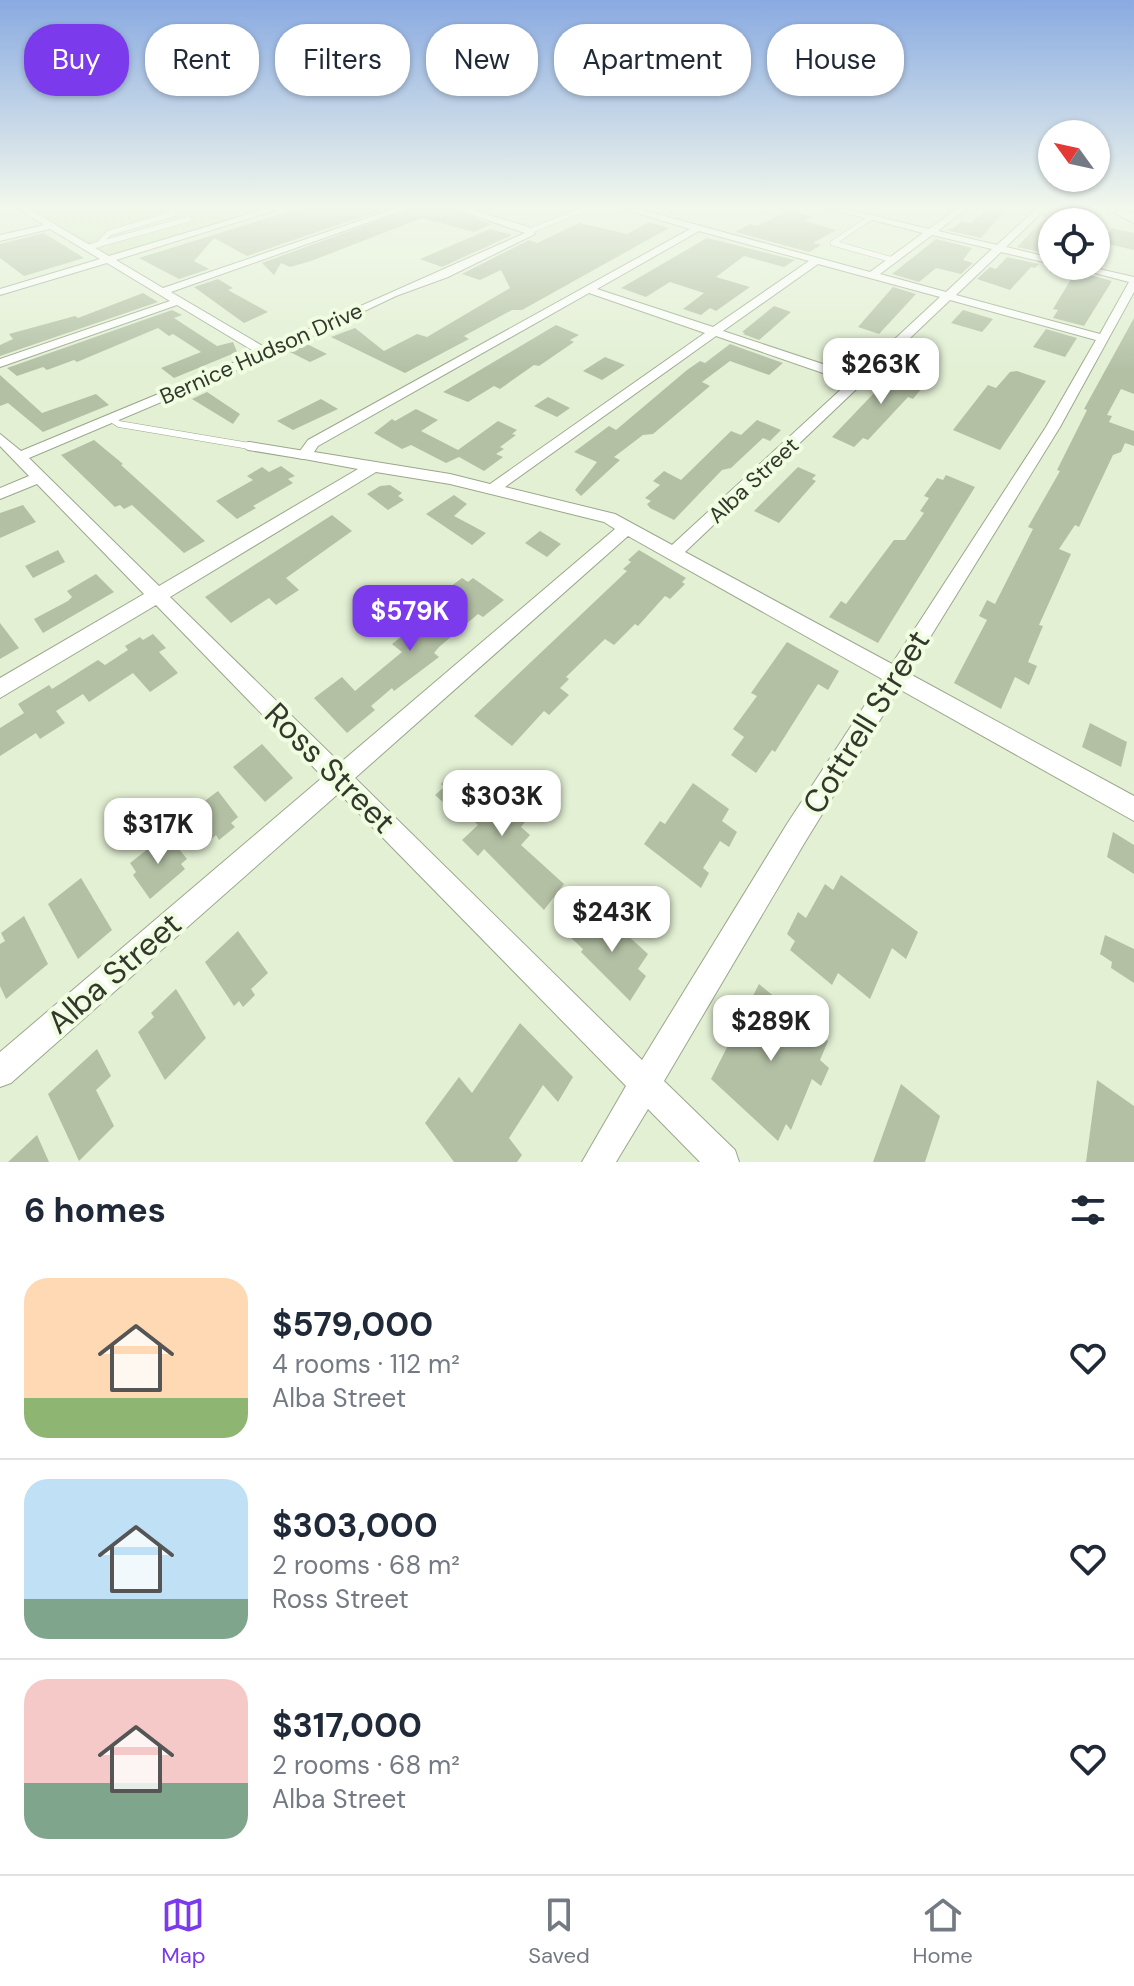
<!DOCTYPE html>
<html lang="en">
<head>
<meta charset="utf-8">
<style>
  :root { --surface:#fff; --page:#f6f6f7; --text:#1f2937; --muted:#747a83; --line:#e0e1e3; --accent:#7c3aed }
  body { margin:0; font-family:"DM Sans",sans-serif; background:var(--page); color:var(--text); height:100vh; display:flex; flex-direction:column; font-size:30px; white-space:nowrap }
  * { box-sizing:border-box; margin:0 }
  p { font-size:26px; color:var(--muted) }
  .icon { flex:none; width:44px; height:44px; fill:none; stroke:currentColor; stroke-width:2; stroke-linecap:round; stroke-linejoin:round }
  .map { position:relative; height:1162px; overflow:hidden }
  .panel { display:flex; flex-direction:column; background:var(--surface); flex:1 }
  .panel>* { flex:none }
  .hud { position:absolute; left:24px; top:24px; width:1086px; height:72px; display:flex; gap:16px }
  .needle { width:52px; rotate:303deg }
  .buttons { position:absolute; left:1038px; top:120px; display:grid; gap:16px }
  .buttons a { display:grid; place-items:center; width:72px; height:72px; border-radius:50%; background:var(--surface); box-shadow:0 2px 6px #0004; font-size:40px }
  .price { position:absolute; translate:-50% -68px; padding:0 18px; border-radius:16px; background:#fff; color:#222; font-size:26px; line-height:52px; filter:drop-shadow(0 2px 4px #0008) }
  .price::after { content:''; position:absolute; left:50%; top:48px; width:24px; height:18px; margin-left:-12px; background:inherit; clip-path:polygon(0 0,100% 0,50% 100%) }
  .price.current { background:var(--accent); color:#fff }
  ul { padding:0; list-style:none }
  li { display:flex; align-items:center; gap:24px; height:200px; padding:0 24px }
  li+li { border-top:2px solid var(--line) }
  li span { display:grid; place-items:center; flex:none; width:224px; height:160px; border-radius:24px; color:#555 }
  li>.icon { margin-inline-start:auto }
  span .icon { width:96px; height:96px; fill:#fffc; stroke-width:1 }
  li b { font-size:34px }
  h2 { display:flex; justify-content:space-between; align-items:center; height:96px; padding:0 24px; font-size:34px }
  .tag { padding:0 28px; border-radius:32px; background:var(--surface); box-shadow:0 2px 6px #0004; font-size:28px; line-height:72px }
  .tag.current { background:var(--accent); color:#fff }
  .tab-bar { display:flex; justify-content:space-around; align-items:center; height:112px; border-top:2px solid var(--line); background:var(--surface); font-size:22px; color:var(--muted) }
  .tab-bar a { display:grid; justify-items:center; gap:4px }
  .tab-bar .current { color:var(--accent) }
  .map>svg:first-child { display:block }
  .green { fill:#d1e5b9 }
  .building { fill:#b3c0a4 }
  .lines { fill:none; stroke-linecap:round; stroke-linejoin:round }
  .lane-far2-casing { stroke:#9ba78c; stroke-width:6 }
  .lane-far1-casing { stroke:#9ba78c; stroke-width:7 }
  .lane-casing { stroke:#9ba78c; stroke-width:10 }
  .street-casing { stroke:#9ba78c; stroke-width:2 }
  .secondary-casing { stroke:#9ba78c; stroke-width:2 }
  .lane-far2 { stroke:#fff; stroke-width:5 }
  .lane-far1 { stroke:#fff; stroke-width:6 }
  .lane { stroke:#fff; stroke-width:8 }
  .street { fill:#fff; fill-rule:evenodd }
  .secondary { fill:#fff; fill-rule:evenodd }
  .labels { text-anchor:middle; stroke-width:8; stroke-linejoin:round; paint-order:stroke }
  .far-street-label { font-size:22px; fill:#33372d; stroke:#f0fde1 }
  .near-street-label { font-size:32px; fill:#33372d; stroke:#f0fde1 }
</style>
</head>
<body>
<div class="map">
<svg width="1134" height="1162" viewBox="0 0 1134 1162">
  <rect width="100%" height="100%" fill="#e3f0d4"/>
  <!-- green -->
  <path class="green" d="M21,208H278L109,259Z"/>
  <!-- building -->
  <g class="building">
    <path d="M300,208H388L247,256L214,238L194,261L209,269L179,279L139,258Z"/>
    <path d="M412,208H449L491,224L474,232L422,218L311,261L290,267L281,263L274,275L262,263Z"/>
    <path d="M988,208L1004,211L981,238L946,230L954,228L961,221L971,223Z"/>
    <path d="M1049,208H1085L1075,222H1052V250L1049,254L1017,247L1046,217L1042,216Z"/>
    <path d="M790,210L812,217L804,221L836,230L813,243L821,245L809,252L735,232L750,224L757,226Z"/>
    <path d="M649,222L669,228L522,310H512L464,336L469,339L405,373L331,337L355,328L384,351L417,334L427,337L510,288L501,270L480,280L462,274L529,240L537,243L579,223L627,234Z"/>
    <path d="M1112,228L1134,233V250L1103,243Z"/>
    <path d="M490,229L512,235L442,267L420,259Z"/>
    <path d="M44,233L84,258L24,276L0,258V244Z"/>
    <path d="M707,238L795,260L784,267L744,256L716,277L750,287L716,311L710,308L701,315L683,309L704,293L670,282L646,297L621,288Z"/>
    <path d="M936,239L972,248L963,260L973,263L961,274L936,268L919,282L892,274Z"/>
    <path d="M1007,257L1039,264L1035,268L1031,267L1010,290L977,279L990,267L996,269Z"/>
    <path d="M1076,271L1112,281L1084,326L1053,318L1058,310L1053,309Z"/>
    <path d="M218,279L233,288L228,290L268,312L244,323L194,287Z"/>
    <path d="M893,287L916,294L879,334L858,327Z"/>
    <path d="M143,293L158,302L0,356V345L13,339L9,334L75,316L78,318Z"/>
    <path d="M774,306L791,312L759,340L743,334L745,333L742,332Z"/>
    <path d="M172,310L182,315L174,318L217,346L233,342L237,352L174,378L161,368L201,352L173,334L169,336L158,328L77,362L74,360L47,370L43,367L17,376L7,368Z"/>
    <path d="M963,310L993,319L982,332L951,323Z"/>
    <path d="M1134,318V394L1121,389L1107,415L1112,416L1109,422L1134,431V446L1125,443L1121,452L1113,455L1079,527L1075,525L1059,549L1071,554L1039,625L1043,626L1028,662L1037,666L1029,685L1015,677L1001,709L954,683L987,620L979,616L987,600L995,604L1033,529L1028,527L1060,471L1057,470L1087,410L1084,409Z"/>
    <path d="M556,325L579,335L570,340L574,342L539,366L534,365L500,389L494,386L468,402L443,392Z"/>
    <path d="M1046,329L1077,338L1065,357L1033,347Z"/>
    <path d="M307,344L327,354L310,362L288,351Z"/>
    <path d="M730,344L783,363L769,375L730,361L702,382L710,386L653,434L643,435L614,457L620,460L581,496L575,490L597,462L574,452L609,426L616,430L687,370L700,361L705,363Z"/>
    <path d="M605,357L625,365L602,380L583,371Z"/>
    <path d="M898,368L930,378L913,399L908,397L868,440L863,438L854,447L832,437Z"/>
    <path d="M1017,371L1046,381L1000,450L953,430L988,385L996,388L1010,372Z"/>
    <path d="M0,375L42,413L96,394L109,405L43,432L8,403L0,406Z"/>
    <path d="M207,392L240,414L233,424L192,399Z"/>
    <path d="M548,397L570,408L557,417L534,406Z"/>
    <path d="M321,399L338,409L293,430L277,421Z"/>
    <path d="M416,409L438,420L421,431L458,450L498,421L517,430L512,434L516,435L500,447L504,449L496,454L503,457L484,471L459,457L446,463L411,445L402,449L374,433L392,419L395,421Z"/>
    <path d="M757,420L781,430L770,441L763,438L731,468L722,470L674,520L650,508L647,504L651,501L645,498L660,485L653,481L664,471L681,480L731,431L741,435Z"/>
    <path d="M94,440L123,464L121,465L205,541L184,553L132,505L124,509L120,505L115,507L61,455Z"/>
    <path d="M281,466L295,476L288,479L293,483L253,506L256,508L237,519L216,501L253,480L247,476L262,467L269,472Z"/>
    <path d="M798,467L816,475L812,479L816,481L779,523L754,511Z"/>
    <path d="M946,475L975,487L878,643L829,617L841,601L846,604L894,540H905L924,513L920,511L929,498L924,496L937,478L943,480Z"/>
    <path d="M390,485L402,493L398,496L404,500L388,510L367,494L380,486Z"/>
    <path d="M454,495L467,504L454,516L486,533L472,545L426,514Z"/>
    <path d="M23,505L36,522L0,538V513Z"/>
    <path d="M332,515L352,531L286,578L299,590L276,605L269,598L231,623L205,597Z"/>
    <path d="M540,531L561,544L547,557L525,543Z"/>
    <path d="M58,550L65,562L33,578L25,566Z"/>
    <path d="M639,550L686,578L682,582L685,584L670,599L665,596L638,626L635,624L614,645L605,639L566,677L569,679L560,688L569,695L549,715L544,711L512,746L474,716L627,571L623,569L631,562L628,560Z"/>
    <path d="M96,574L114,592L43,633L34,619L68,601L72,597L67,591Z"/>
    <path d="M462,578L468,582L473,578L504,600L483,617L478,614L439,647L434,653L439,657L394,691L392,688L371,706L375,710L347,733L314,698L342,677L355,691L402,652L392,644L401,637L396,634L410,624L414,627L453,595L447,589Z"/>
    <path d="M0,623L19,648L0,659Z"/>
    <path d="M153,634L166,648L159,652L178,673L150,692L133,673L89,702L83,694L56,711L65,723L40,739L36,733L0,756V728L24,713L18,704L49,685L52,689L98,660L105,665L128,650L125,646L140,637L143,640Z"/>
    <path d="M787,642L839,671L828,690L818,684L775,752L772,750L756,773L731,755L744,737L733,729L757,696L751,693Z"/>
    <path d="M1090,723L1127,742L1121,767L1082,747Z"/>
    <path d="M262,744L293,778L265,802L233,767Z"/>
    <path d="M454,771L494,807L505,796L528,818L521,827L530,835L521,845L564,884L544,910L484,849L478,856L462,840L478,825L451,799L446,805L435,795L444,787L441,784Z"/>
    <path d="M693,783L729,809L722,821L737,832L729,847L720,841L703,868L709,873L701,888L644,844L660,821L665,824Z"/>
    <path d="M218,791L238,817L231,823L235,827L219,840L216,835L210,840L190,812Z"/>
    <path d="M1113,832L1134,845V874L1107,857Z"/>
    <path d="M167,834L187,859L181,864L185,869L150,899L133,875L136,872L130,863Z"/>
    <path d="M841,875L918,932L906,959L892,948L870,999L838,973L832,985L790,950L795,941L787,934L798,912L806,918L825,884L833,890Z"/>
    <path d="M81,878L112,930L78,959L48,904Z"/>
    <path d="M24,916L48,964L6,999L0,986V944L5,941L1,933Z"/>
    <path d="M581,917L597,931L607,917L648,954L638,969L646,976L630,1001L581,952L583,949L568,935Z"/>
    <path d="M238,931L268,973L251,989L255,995L243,1007L239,1001L234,1006L205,962Z"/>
    <path d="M1105,935L1134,949V983L1111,968L1112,962L1100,954Z"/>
    <path d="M759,984L828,1041L820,1060L829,1068L821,1086L812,1079L791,1130L786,1124L778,1141L711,1079Z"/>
    <path d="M176,989L206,1038L165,1080L138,1032L154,1017L151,1013Z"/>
    <path d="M520,1023L573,1077L558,1102L543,1085L509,1138L522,1155L517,1162H454L425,1123L459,1077L472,1093Z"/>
    <path d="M97,1049L111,1076L96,1090L114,1126L79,1161L48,1094Z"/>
    <path d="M1097,1080L1134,1106V1162H1086Z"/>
    <path d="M901,1084L940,1116L925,1162H873Z"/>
    <path d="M37,1135L49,1162H8Z"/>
  </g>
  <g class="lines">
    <defs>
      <g id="lane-far2">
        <path d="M870,218L833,243L893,260"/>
        <path d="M530,231L587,208"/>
        <path d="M98,245L109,233L173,214"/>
        <path d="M89,247L189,219"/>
      </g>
      <path id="lane-far1" d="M111,419L119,424L261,448"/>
      <path id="lane" d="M249,446L304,455"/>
      <path id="street" d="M17,208H27L109,256L269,208H282L116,260L163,288L397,208H409L171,292L266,348L525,233L452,208H465L529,227L535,234L448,277L396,296L270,356L29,458L159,586L358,469L299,458L297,455L308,440L690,229L621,208H635L870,272L923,233L827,208H842L929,229L958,208H967L938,231L997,245L1037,208H1046L1006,247L1052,258V264L1001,252L956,295L1100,334L1129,282L1068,266H1086L1134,277V292L1060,427L908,673L1134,796V821L899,689L805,842L664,1081L735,1150L739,1162H700L648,1109L616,1162H582L626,1086L339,793L11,1083L0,1087V1052L323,777L156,605L0,698V678L144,594L37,484L0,499V488L29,476L0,446V434L21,451L257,353L177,305L0,367V359L170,301L107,263L0,295V289L100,259L50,229L0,241V235L44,225ZM699,231L809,261L713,327L597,289ZM932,235L992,249L946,292L880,274ZM818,264L940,297L856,375L723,331ZM589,293L705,333L490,484L450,474L314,452L318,446ZM950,300L1096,340L1046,427L892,664L685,552ZM716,336L849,382L672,545L615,514L505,487ZM376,472L450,484L604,522L615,529L340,763L170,597ZM628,536L882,679L787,824L642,1060L355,778Z"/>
      <path id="secondary" d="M1106,208H1122L1134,214V223Z"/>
    </defs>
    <!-- lane-far2 casing -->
    <use href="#lane-far2" class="lane-far2-casing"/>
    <!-- lane-far1 casing -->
    <use href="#lane-far1" class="lane-far1-casing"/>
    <!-- lane casing -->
    <use href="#lane" class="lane-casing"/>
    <!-- street casing -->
    <use href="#street" class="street-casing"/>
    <!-- secondary casing -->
    <use href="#secondary" class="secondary-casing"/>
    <!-- lane-far2 -->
    <use href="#lane-far2" class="lane-far2"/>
    <!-- lane-far1 -->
    <use href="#lane-far1" class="lane-far1"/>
    <!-- lane -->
    <use href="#lane" class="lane"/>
    <!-- street -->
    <use href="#street" class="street"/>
    <!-- secondary -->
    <use href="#secondary" class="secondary"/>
  </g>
  <!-- sky -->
  <linearGradient id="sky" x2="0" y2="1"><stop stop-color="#89aae1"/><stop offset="0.56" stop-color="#f2f8ec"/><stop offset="1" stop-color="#f2f8ec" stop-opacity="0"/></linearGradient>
  <rect width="1134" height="371" fill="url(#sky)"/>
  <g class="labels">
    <!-- far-street labels -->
    <g class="far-street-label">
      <text transform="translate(261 353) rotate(-24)" y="8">Bernice Hudson Drive</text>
      <text transform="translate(753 480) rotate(-43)" y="8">Alba Street</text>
    </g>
    <!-- near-street labels -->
    <g class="near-street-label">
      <text transform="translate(866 722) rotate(-58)" y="11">Cottrell Street</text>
      <text transform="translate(330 768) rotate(45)" y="11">Ross Street</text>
      <text transform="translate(114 973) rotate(-41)" y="11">Alba Street</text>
    </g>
  </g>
</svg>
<div class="buttons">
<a><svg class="needle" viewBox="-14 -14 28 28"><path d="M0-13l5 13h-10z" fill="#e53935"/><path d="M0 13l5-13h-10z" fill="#747a83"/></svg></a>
<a><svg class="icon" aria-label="locate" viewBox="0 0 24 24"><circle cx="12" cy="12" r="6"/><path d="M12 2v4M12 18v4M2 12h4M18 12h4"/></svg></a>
</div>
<b class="price" style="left:881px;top:406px">$263K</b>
<b class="price current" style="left:410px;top:653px">$579K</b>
<b class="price" style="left:502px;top:838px">$303K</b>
<b class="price" style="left:158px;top:866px">$317K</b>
<b class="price" style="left:612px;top:954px">$243K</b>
<b class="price" style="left:771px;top:1063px">$289K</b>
<div class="hud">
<a class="tag current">Buy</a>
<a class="tag">Rent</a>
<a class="tag">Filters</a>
<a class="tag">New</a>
<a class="tag">Apartment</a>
<a class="tag">House</a>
</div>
</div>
<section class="panel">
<h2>6 homes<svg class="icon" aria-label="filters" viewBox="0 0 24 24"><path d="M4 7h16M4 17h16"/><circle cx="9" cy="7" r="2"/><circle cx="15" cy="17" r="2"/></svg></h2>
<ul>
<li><span style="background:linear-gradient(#ffd9b3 75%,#8fb573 0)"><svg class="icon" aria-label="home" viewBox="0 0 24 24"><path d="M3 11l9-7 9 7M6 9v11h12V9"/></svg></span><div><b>$579,000</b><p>4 rooms · 112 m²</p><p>Alba Street</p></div><svg class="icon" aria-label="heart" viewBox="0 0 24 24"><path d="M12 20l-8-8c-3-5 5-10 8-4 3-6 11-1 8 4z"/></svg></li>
<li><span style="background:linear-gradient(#bfe0f5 75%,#7fa58c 0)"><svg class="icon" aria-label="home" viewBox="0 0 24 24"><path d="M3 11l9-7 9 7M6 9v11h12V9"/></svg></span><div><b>$303,000</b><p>2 rooms · 68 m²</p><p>Ross Street</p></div><svg class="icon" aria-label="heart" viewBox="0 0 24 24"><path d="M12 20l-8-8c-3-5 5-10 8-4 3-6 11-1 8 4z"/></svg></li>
<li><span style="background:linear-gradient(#f6c9c9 65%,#7fa58c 0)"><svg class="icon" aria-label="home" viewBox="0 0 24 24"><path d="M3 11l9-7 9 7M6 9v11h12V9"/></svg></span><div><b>$317,000</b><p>2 rooms · 68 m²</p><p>Alba Street</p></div><svg class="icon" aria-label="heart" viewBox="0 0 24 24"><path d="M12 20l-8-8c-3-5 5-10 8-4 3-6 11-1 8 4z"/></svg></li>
</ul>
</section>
<nav class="tab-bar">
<a class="current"><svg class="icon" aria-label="map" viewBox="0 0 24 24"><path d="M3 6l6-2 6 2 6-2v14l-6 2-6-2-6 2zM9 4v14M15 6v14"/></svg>Map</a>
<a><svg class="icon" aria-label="saved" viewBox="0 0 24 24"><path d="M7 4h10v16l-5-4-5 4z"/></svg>Saved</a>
<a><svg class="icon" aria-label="home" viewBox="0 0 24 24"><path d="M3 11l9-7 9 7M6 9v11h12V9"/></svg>Home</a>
</nav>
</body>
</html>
